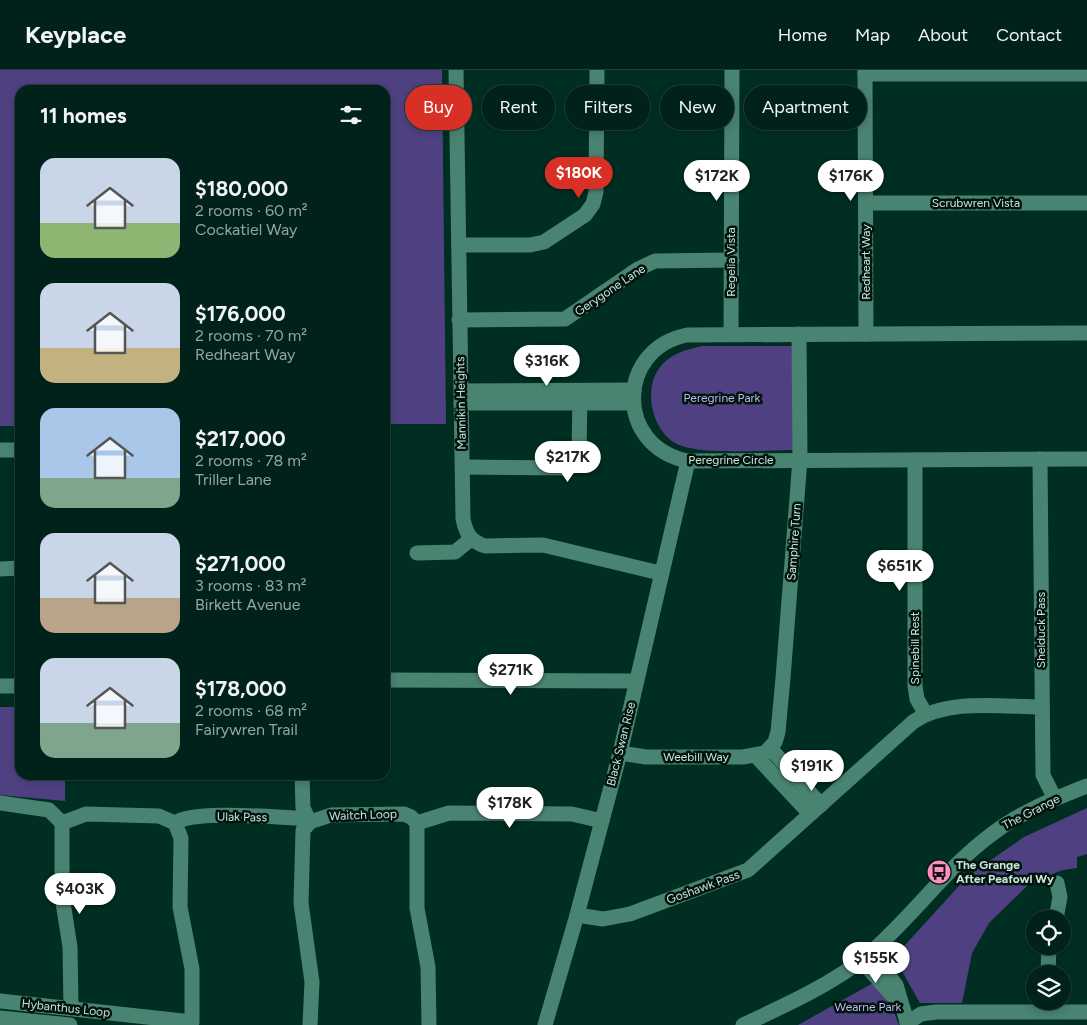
<!DOCTYPE html>
<html lang="en">
<head>
<meta charset="utf-8">
<style>
  :root { --surface:#00221a; --page:#0a2a23; --text:#f1f3f6; --muted:#95a4a2; --line:#223f39; --accent:#d93025 }
  body { margin:0; font-family:Figtree,sans-serif; background:var(--page); color:var(--text); height:100vh; display:flex; flex-direction:column; font-size:19px; white-space:nowrap }
  * { box-sizing:border-box; margin:0 }
  p { font-size:16px; color:var(--muted) }
  .icon { flex:none; width:28px; height:28px; fill:none; stroke:currentColor; stroke-width:2; stroke-linecap:round; stroke-linejoin:round }
  .map { position:relative; flex:1; overflow:hidden }
  .panel { position:absolute; left:15px; top:15px; width:375px; height:695px; display:flex; flex-direction:column; background:var(--surface); border-radius:15px; box-shadow:0 2px 8px #0003,0 0 0 1px var(--line) }
  .panel>* { flex:none }
  .top-card { position:absolute; left:405px; top:15px; width:475px; height:45px; display:flex; gap:10px }
  .controls { position:absolute; left:1026px; top:840px; display:grid; gap:10px }
  .controls a { display:grid; place-items:center; width:45px; height:45px; border-radius:50%; background:var(--surface); box-shadow:0 2px 8px #0003,0 0 0 1px var(--line); font-size:25px }
  .price { position:absolute; translate:-50% -42px; padding:0 11px; border-radius:18px; background:#fff; color:#222; font-size:16px; line-height:32px; filter:drop-shadow(0 1px 2px #0008) }
  .price::after { content:''; position:absolute; left:50%; top:30px; width:15px; height:11px; margin-left:-8px; background:inherit; clip-path:polygon(0 0,100% 0,50% 100%) }
  .price.current { background:var(--accent); color:#fff }
  ul { padding:0; list-style:none }
  li { display:flex; align-items:center; gap:15px; height:125px; padding:0 25px }
  li span { display:grid; place-items:center; flex:none; width:140px; height:100px; border-radius:15px; color:#555 }
  li>.icon { margin-inline-start:auto }
  span .icon { width:60px; height:60px; fill:#fffc; stroke-width:1 }
  li b { font-size:21px }
  h2 { display:flex; justify-content:space-between; align-items:center; height:60px; padding:0 25px; font-size:21px }
  .tag { padding:0 18px; border-radius:22px; background:var(--surface); box-shadow:0 2px 8px #0003,0 0 0 1px var(--line); font-size:18px; line-height:45px }
  .tag.current { background:var(--accent); color:#fff }
  header { display:flex; align-items:center; gap:30px; box-sizing:border-box; height:70px; padding:0 25px; background:var(--surface); border-bottom:1px solid var(--line) }
  header strong { font-size:24px }
  nav { display:flex; gap:28px; margin-inline-start:auto; font-size:18px }
  .map>svg:first-child { display:block }
  .green { fill:#4f4181 }
  .lines { fill:none; stroke-linecap:round; stroke-linejoin:round }
  .minor { stroke:#498371; stroke-width:15 }
  .labels { text-anchor:middle; stroke-width:5; stroke-linejoin:round; paint-order:stroke }
  .street-label { font-size:12px; fill:#c8e5da; stroke:#00130c }
  .park-label { font-size:12px; fill:#bfb8ec; stroke:#00130c }
  .poi-label { font-size:12px; font-weight:bold; fill:#c8e5da; stroke:#00130c; text-anchor:start }
</style>
</head>
<body>
<header>
<strong>Keyplace</strong>
<nav><a>Home</a><a>Map</a><a>About</a><a>Contact</a></nav>
</header>
<div class="map">
<svg width="1087" height="955" viewBox="0 0 1087 955">
  <rect width="100%" height="100%" fill="#002e22"/>
  <!-- green -->
  <g class="green">
    <path d="M0,0H442L446,354H385V20H20V356H0Z"/>
    <path d="M703,276H794V380C765,380 698,386 675,373C649,357 641,310 667,290C678,281 690,279 703,276Z"/>
    <path d="M0,637H20V705H65V731L0,725Z"/>
    <path d="M1087,738V784L1077,787V798C1064,800 1053,800 1046,812L1030,813L989,853L972,883L962,933H920L899,896L897,884L968,806L1024,767Z"/>
    <path d="M873,913L892,937L899,955H798Z"/>
  </g>
  <g class="lines">
    <!-- minor -->
    <g class="minor">
      <path d="M456,0L463,449C466,463 470,471 485,476L543,475L660,503"/>
      <path d="M865,0L866,264"/>
      <path d="M865,4H1087"/>
      <path d="M866,133H1087"/>
      <path d="M459,175H530L544,172L585,145L593,134L596,122L597,0"/>
      <path d="M459,250L565,249L638,199L655,191L732,190"/>
      <path d="M1087,263L687,265C616,279 615,377 688,391L1087,389"/>
      <path d="M731,264L732,0"/>
      <path d="M461,321L634,320"/>
      <path d="M461,333H633"/>
      <path d="M0,380H20"/>
      <path d="M1040,389L1043,705L1055,729"/>
      <path d="M915,390V616L917,629L925,643"/>
      <path d="M463,397L569,398L577,392L579,386L580,321"/>
      <path d="M417,483L455,482L471,469"/>
      <path d="M0,499L20,498"/>
      <path d="M385,610L636,611"/>
      <path d="M0,616H20"/>
      <path d="M770,678L821,735"/>
      <path d="M620,683L646,687H743L765,683L775,672L778,662L783,608L800,389L799,264"/>
      <path d="M756,686L810,744"/>
      <path d="M302,705L303,738L310,752"/>
      <path d="M0,733L49,740L62,753L86,744L159,746L175,753L181,768L180,837L192,899V952L0,931"/>
      <path d="M62,753V826L70,877L71,937"/>
      <path d="M175,753C193,740 271,747 297,748L310,752"/>
      <path d="M417,753L449,743L572,744L602,751"/>
      <path d="M577,845L603,849L630,844L748,800L913,652C948,628 1001,637 1042,637"/>
      <path d="M1056,849L1060,827L1057,813"/>
      <path d="M870,883L896,915L908,955"/>
      <path d="M861,890L892,925"/>
      <path d="M1048,904L1049,876"/>
      <path d="M0,948L70,955"/>
      <path d="M907,953L921,944L936,942H1087"/>
      <path d="M310,955L312,912L301,833L303,760L310,752L331,745L404,744L411,747L417,753V838L428,897L429,955"/>
      <path d="M545,955L577,845L620,683L688,391"/>
      <path d="M743,955C784,936 835,913 869,884C913,846 946,798 992,764C1020,742 1054,729 1087,716"/>
    </g>
  </g>
  <!-- icons -->
  <defs>
    <symbol id="bus-disc" viewBox="-11 -11 22 22"><circle r="9.5" fill="#fc8fc3" stroke="#00130c"/><path d="M-5-6H5V4H4V6H2V4H-2V6H-4V4H-5ZM-3.5-4V0h7V-4ZM-3.5 1.2v1.5H-2V1.2ZM2 1.2v1.5H3.5V1.2Z" fill="#111"/></symbol>
  </defs>
  <g fill-rule="evenodd">
    <use href="#bus-disc" x="925" y="788" width="28" height="28"/>
  </g>
  <g class="labels">
    <!-- street labels -->
    <g class="street-label">
      <text x="976" y="137">Scrubwren Vista</text>
      <text transform="translate(731 192) rotate(-90)" y="4">Regelia Vista</text>
      <text transform="translate(866 192) rotate(-90)" y="4">Redheart Way</text>
      <text transform="translate(610 220) rotate(-34)" y="4">Gerygone Lane</text>
      <text transform="translate(461 333) rotate(-91)" y="4">Mannikin Heights</text>
      <text x="731" y="394">Peregrine Circle</text>
      <text transform="translate(794 472) rotate(-86)" y="4">Samphire Turn</text>
      <text transform="translate(1041 560) rotate(-90)" y="4">Shelduck Pass</text>
      <text transform="translate(915 578) rotate(-90)" y="4">Spinebill Rest</text>
      <text transform="translate(621 674) rotate(-76)" y="4">Black Swan Rise</text>
      <text x="696" y="691">Weebill Way</text>
      <text transform="translate(1031 742) rotate(-27)" y="4">The Grange</text>
      <text transform="translate(363 745) rotate(-2)" y="4">Waitch Loop</text>
      <text transform="translate(242 747) rotate(1)" y="4">Ulak Pass</text>
      <text transform="translate(703 817) rotate(-20)" y="4">Goshawk Pass</text>
      <text transform="translate(66 938) rotate(6)" y="4">Hybanthus Loop</text>
    </g>
    <!-- park labels -->
    <g class="park-label">
      <text x="722" y="332">Peregrine Park</text>
      <text x="868" y="941">Wearne Park</text>
    </g>
    <!-- poi labels -->
    <g class="poi-label">
      <text x="956" y="799">The Grange<tspan x="956" dy="14">After Peafowl Wy</tspan></text>
    </g>
  </g>
</svg>
<div class="controls">
<a><svg class="icon" aria-label="locate" viewBox="0 0 24 24"><circle cx="12" cy="12" r="6"/><path d="M12 2v4M12 18v4M2 12h4M18 12h4"/></svg></a>
<a><svg class="icon" aria-label="layers" viewBox="0 0 24 24"><path d="M12 4l9 5-9 5-9-5zM3 14l9 5 9-5"/></svg></a>
</div>
<b class="price current" style="left:579px;top:129px">$180K</b>
<b class="price" style="left:717px;top:132px">$172K</b>
<b class="price" style="left:851px;top:132px">$176K</b>
<b class="price" style="left:547px;top:317px">$316K</b>
<b class="price" style="left:568px;top:413px">$217K</b>
<b class="price" style="left:900px;top:522px">$651K</b>
<b class="price" style="left:511px;top:626px">$271K</b>
<b class="price" style="left:812px;top:722px">$191K</b>
<b class="price" style="left:510px;top:759px">$178K</b>
<b class="price" style="left:80px;top:845px">$403K</b>
<b class="price" style="left:876px;top:914px">$155K</b>
<div class="top-card">
<a class="tag current">Buy</a>
<a class="tag">Rent</a>
<a class="tag">Filters</a>
<a class="tag">New</a>
<a class="tag">Apartment</a>
</div>
<section class="panel">
<h2>11 homes<svg class="icon" aria-label="filters" viewBox="0 0 24 24"><path d="M4 7h16M4 17h16"/><circle cx="9" cy="7" r="2"/><circle cx="15" cy="17" r="2"/></svg></h2>
<ul>
<li><span style="background:linear-gradient(#c9d6e8 65%,#8fb573 0)"><svg class="icon" aria-label="home" viewBox="0 0 24 24"><path d="M3 11l9-7 9 7M6 9v11h12V9"/></svg></span><div><b>$180,000</b><p>2 rooms · 60 m²</p><p>Cockatiel Way</p></div></li>
<li><span style="background:linear-gradient(#c9d6e8 65%,#c2b280 0)"><svg class="icon" aria-label="home" viewBox="0 0 24 24"><path d="M3 11l9-7 9 7M6 9v11h12V9"/></svg></span><div><b>$176,000</b><p>2 rooms · 70 m²</p><p>Redheart Way</p></div></li>
<li><span style="background:linear-gradient(#a9c7e8 70%,#7fa58c 0)"><svg class="icon" aria-label="home" viewBox="0 0 24 24"><path d="M3 11l9-7 9 7M6 9v11h12V9"/></svg></span><div><b>$217,000</b><p>2 rooms · 78 m²</p><p>Triller Lane</p></div></li>
<li><span style="background:linear-gradient(#c9d6e8 65%,#b9a48a 0)"><svg class="icon" aria-label="home" viewBox="0 0 24 24"><path d="M3 11l9-7 9 7M6 9v11h12V9"/></svg></span><div><b>$271,000</b><p>3 rooms · 83 m²</p><p>Birkett Avenue</p></div></li>
<li><span style="background:linear-gradient(#c9d6e8 65%,#7fa58c 0)"><svg class="icon" aria-label="home" viewBox="0 0 24 24"><path d="M3 11l9-7 9 7M6 9v11h12V9"/></svg></span><div><b>$178,000</b><p>2 rooms · 68 m²</p><p>Fairywren Trail</p></div></li>
</ul>
</section>
</div>
</body>
</html>
